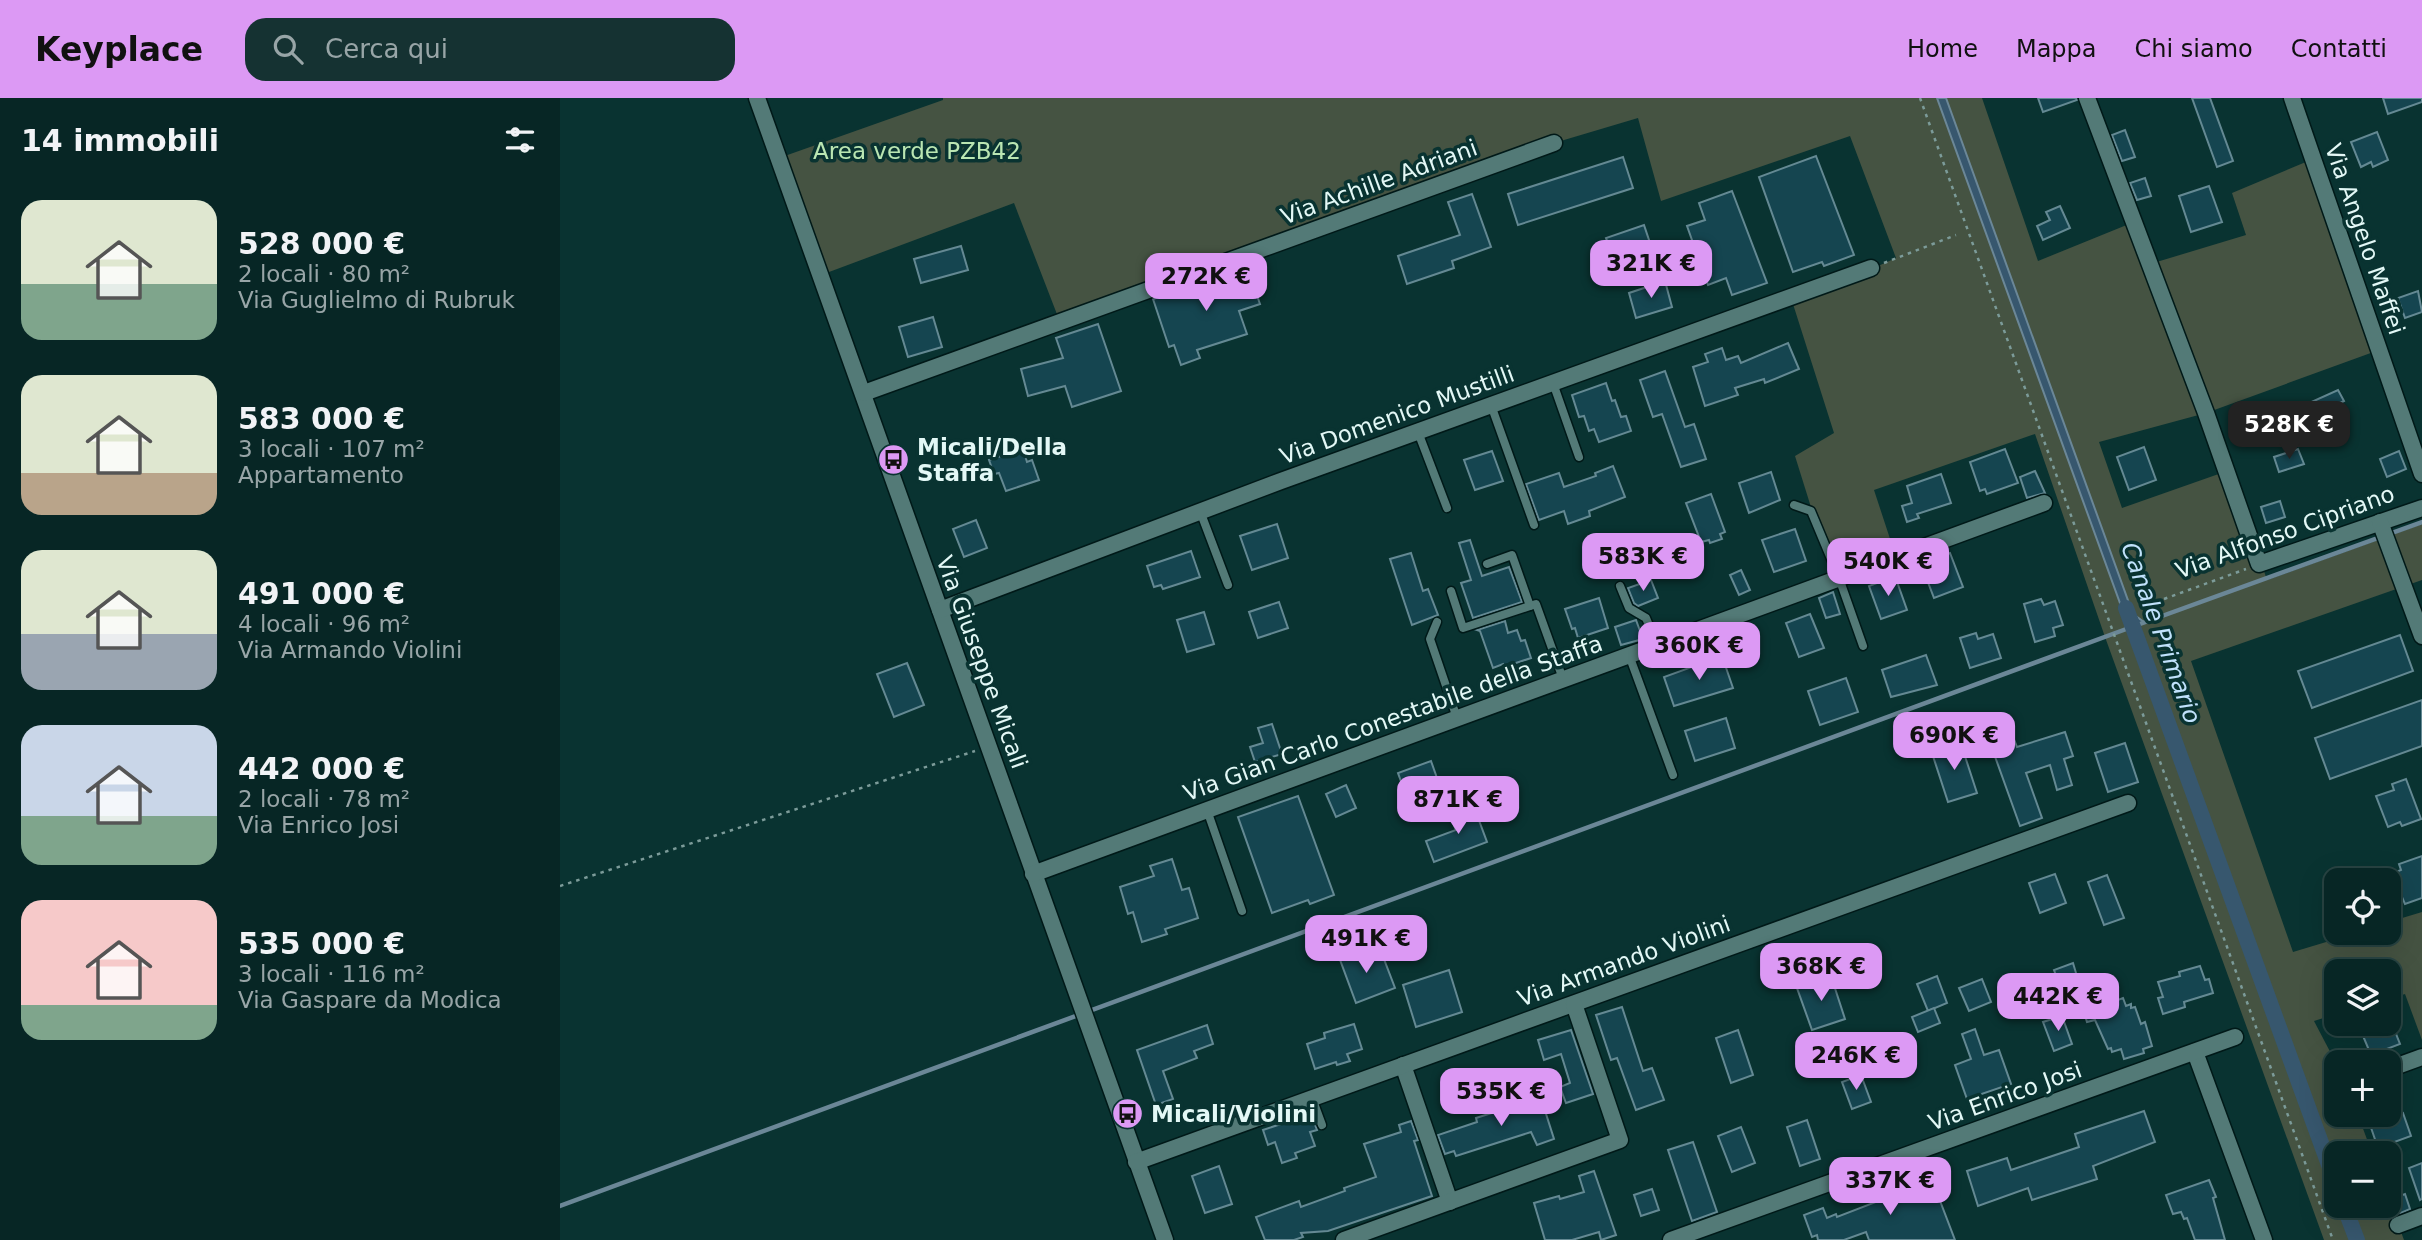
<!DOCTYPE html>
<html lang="it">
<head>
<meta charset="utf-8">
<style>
  :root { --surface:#072625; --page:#153232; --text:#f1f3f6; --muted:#98a5a7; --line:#284342; --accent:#dc99f4 }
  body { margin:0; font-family:"DejaVu Sans",sans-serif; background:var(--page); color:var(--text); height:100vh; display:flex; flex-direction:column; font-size:26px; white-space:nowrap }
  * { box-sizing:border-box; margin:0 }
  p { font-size:23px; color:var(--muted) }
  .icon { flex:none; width:38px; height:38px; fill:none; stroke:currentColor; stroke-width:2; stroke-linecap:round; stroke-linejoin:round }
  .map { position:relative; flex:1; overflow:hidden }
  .side { display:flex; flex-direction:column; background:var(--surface); width:560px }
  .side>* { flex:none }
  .tools { position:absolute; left:1764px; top:770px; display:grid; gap:14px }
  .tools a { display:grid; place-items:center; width:77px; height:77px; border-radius:14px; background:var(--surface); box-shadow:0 7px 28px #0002,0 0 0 2px var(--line); font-size:35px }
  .price { position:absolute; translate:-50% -60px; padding:0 16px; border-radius:14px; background:var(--accent); color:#111; font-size:23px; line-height:46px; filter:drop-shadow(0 2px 4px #0008) }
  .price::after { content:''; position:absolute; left:50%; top:42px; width:21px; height:16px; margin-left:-10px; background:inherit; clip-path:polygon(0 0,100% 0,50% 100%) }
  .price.current { background:#222; color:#fff }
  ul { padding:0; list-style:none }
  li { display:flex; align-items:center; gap:21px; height:175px; padding:0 21px }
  li span { display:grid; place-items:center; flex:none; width:196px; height:140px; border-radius:21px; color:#555 }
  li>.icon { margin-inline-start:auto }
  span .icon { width:84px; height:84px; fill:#fffc; stroke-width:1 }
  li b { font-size:30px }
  h2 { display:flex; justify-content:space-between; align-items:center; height:84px; padding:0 21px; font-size:30px }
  header { display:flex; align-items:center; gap:42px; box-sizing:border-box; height:98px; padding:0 35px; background:var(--accent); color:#111 }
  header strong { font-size:33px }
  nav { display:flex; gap:38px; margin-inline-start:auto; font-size:24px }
  .search { width:490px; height:63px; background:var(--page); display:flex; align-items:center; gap:18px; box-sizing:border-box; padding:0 24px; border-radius:21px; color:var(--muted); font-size:26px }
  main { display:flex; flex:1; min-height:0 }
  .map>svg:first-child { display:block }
  .green { fill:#455342 }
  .water { fill:#37576e; stroke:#6b8797; stroke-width:2 }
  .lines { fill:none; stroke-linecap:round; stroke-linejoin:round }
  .stream { stroke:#6b8797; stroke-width:4.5 }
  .canal { stroke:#37576e; stroke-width:16 }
  .building { fill:#154550; stroke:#648993; stroke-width:2 }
  .lane-casing { stroke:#001918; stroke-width:11 }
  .street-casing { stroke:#001918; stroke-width:19 }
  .path { stroke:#7c9b99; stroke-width:2.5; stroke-dasharray:3.5 5; stroke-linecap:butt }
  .lane { stroke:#537a77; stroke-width:8 }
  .street { stroke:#537a77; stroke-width:16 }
  .labels { text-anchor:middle; stroke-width:7; stroke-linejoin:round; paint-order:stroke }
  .park-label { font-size:23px; fill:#bae6b2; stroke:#093331 }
  .street-label { font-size:23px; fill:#e3f8f6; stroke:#093331 }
  .poi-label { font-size:23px; font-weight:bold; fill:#e3f8f6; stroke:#093331; text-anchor:start }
  .water-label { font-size:24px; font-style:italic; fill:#c1e2fc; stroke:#093331 }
</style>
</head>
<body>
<header>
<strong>Keyplace</strong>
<div class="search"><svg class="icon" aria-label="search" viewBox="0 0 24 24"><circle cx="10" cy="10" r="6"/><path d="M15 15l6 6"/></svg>Cerca qui</div>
<nav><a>Home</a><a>Mappa</a><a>Chi siamo</a><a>Contatti</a></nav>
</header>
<main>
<section class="side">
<h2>14 immobili<svg class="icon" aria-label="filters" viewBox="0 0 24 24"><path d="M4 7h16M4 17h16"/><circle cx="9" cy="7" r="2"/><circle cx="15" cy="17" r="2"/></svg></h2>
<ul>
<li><span style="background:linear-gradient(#dfe7d0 60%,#7fa58c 0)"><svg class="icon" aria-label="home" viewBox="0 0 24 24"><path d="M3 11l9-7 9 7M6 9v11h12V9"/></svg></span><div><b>528 000 €</b><p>2 locali · 80 m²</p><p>Via Guglielmo di Rubruk</p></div></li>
<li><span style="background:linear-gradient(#dfe7d0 70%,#b9a48a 0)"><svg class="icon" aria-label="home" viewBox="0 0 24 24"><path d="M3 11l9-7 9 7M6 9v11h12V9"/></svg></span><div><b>583 000 €</b><p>3 locali · 107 m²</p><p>Appartamento</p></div></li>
<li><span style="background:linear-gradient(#dfe7d0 60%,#9aa5b1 0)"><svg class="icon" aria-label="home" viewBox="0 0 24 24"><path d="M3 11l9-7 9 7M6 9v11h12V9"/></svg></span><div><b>491 000 €</b><p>4 locali · 96 m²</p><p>Via Armando Violini</p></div></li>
<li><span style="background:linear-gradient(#c9d6e8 65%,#7fa58c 0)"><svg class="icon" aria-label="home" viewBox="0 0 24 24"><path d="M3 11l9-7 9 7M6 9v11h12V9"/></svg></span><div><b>442 000 €</b><p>2 locali · 78 m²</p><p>Via Enrico Josi</p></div></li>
<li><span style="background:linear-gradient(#f6c9c9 75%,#7fa58c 0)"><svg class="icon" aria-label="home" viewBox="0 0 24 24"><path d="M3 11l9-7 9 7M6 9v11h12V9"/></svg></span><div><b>535 000 €</b><p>3 locali · 116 m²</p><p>Via Gaspare da Modica</p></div></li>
</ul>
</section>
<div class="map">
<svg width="1862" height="1142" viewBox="0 0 1862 1142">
  <rect width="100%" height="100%" fill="#093331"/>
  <!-- green -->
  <path class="green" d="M383,0H1422L1478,163L1574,124L1590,166L1686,137L1672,95L1753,61L1819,252L1646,315L1539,344L1562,410L1670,372L1707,482L1862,426V482L1631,563L1733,854L1796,835H1829V824L1862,814V942L1845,896L1829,901V873H1776V916L1754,923L1776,965V1017H1798L1812,1055H1776V1108H1829V1101L1844,1142H1764L1545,539L1475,336L1314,392L1336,459L1279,480L1255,422L1235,358L1274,335L1233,206L1336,160L1290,38L1101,103L1078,20L994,45L500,224L454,105L261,177L219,60L383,2Z"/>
  <!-- water -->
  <path class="water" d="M1377,0H1386L1573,516L1584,524L1566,531L1565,519Z"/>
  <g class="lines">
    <!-- stream -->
    <g class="stream">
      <path d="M1580,526L1862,424"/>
      <path d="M0,1108L1569,530"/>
    </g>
    <!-- canal -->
    <g class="canal">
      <path d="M1566,510L1776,1086"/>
      <path d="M1784,1108L1797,1142"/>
    </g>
  </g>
  <!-- building -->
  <g class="building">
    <path d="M1478,0H1516L1517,2L1483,14Z"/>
    <path d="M1632,0H1650L1673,63L1657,69Z"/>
    <path d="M1823,0H1862V4L1828,16Z"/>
    <path d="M1565,32L1575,59L1562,63L1552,37Z"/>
    <path d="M1817,34L1828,62L1813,69L1811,64L1801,69L1791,44Z"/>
    <path d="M1256,58L1294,157L1264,168L1262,164L1233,174L1199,79Z"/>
    <path d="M1063,59L1073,90L958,127L948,96Z"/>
    <path d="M1585,80L1591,98L1577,102L1570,85Z"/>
    <path d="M1649,88L1662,124L1631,134L1619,98Z"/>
    <path d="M1172,93L1207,185L1172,197L1166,180L1148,187L1127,128L1145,122L1139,105Z"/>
    <path d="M912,96L931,149L892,163L894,170L847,186L838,158L900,137L888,104Z"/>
    <path d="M1500,108L1510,130L1483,142L1477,128L1490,122L1486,114Z"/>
    <path d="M1084,127L1093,154L1056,167L1046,140Z"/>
    <path d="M401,148L408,172L361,185L354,161Z"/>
    <path d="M687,169L700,206L679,213L687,236L637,252L640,260L621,267L614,247L609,249L593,201Z"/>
    <path d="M1105,183L1112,209L1076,220L1069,195Z"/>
    <path d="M1858,193L1862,214L1845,220L1838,200Z"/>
    <path d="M373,219L382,249L348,259L339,229Z"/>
    <path d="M538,226L561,293L512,309L505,288L468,298L461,271L503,260L496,240Z"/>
    <path d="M1228,245L1239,271L1205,285L1204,281L1175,290L1178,297L1145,308L1133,269L1148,264L1145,256L1162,250L1166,262L1178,258L1181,265Z"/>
    <path d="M1105,273L1125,329L1134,326L1146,361L1121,369L1102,316L1093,319L1080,282Z"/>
    <path d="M1046,285L1052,303L1055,302L1061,319L1066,318L1071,333L1039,344L1034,331L1029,333L1024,318L1019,319L1012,297Z"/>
    <path d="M1778,292L1784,303L1753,318L1747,306Z"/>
    <path d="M1584,349L1596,382L1569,392L1557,359Z"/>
    <path d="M463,351L467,364L472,362L479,382L446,393L439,375L434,376L429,362Z"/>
    <path d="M1445,351L1458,385L1427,396L1425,391L1420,393L1410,364Z"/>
    <path d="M1738,351L1744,366L1719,374L1714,359Z"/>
    <path d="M932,353L943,383L915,392L904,362Z"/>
    <path d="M1839,353L1846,371L1827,379L1820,361Z"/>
    <path d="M1053,368L1065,399L1029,413L1030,418L1008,426L1004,413L979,422L966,386L999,375L1004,389L1036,378L1035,375Z"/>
    <path d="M1475,373L1485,395L1467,400L1460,379Z"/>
    <path d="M1211,374L1220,402L1189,415L1179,385Z"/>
    <path d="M1381,376L1391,405L1357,416L1359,420L1347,424L1342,408L1352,405L1347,388Z"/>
    <path d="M1151,396L1165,434L1160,436L1162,441L1150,445L1149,442L1141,444L1126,405Z"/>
    <path d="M1720,403L1725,419L1706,425L1701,409Z"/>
    <path d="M416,422L427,450L404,459L393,431Z"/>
    <path d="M717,426L728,460L692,472L680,438Z"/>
    <path d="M1235,431L1246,463L1214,474L1202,442Z"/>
    <path d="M910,442L922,478L949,469L962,504L913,520L901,485L911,482L899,445Z"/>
    <path d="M631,453L640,479L603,491L601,487L594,489L587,468Z"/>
    <path d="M851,455L863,493L868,491L878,517L852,527L830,461Z"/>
    <path d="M1390,455L1403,489L1374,500L1361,466Z"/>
    <path d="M1181,472L1190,492L1179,497L1170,477Z"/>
    <path d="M1335,478L1347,512L1321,521L1309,488Z"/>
    <path d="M1091,482L1098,500L1078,508L1074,505L1068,490Z"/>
    <path d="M1273,494L1280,516L1266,520L1259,500Z"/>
    <path d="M1039,500L1048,530L1018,540L1015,530L1012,531L1005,511Z"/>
    <path d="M1481,501L1484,507L1495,503L1503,527L1493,530L1495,538L1475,544L1464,506Z"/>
    <path d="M719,504L728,530L698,540L689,514Z"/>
    <path d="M644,514L654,546L627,554L617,522Z"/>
    <path d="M1250,516L1264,550L1239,559L1226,525Z"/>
    <path d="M1076,522L1083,541L1061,547L1055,529Z"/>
    <path d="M945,523L948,535L957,532L961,543L965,542L971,560L944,569L943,566L933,570L920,533L917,532Z"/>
    <path d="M1416,535L1418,541L1433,536L1441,560L1410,570L1400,540Z"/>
    <path d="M1840,537L1853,573L1752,610L1738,573Z"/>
    <path d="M1366,557L1377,587L1331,599L1322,572Z"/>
    <path d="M1162,558L1173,590L1114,608L1104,579Z"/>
    <path d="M347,565L364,607L334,619L317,576Z"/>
    <path d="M1286,580L1298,614L1260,627L1248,593Z"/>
    <path d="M1862,602V648L1770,681L1755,640Z"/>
    <path d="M1166,620L1175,650L1135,663L1125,633Z"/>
    <path d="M1446,621L1457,649L1505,634L1513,658L1504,661L1512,687L1497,692L1490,667L1466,675L1482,720L1460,728L1424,628Z"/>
    <path d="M712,626L722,656L695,664L690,649L703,645L698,630Z"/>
    <path d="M1400,643L1417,695L1388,704L1371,652Z"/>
    <path d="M1565,645L1578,684L1548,694L1535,655Z"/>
    <path d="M871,663L883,697L850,708L838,675Z"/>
    <path d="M1846,681L1861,721L1842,728L1840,724L1828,729L1816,698L1834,692L1832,686Z"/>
    <path d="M786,687L796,710L776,719L766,696Z"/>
    <path d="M738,698L774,797L750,806L748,802L712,815L678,719Z"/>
    <path d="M914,709L927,744L874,764L866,743L896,732L890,718Z"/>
    <path d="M1862,758V800L1845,806L1842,799L1829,801V777L1841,772L1839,766Z"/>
    <path d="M612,761L622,792L629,790L638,820L605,831L607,836L582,844L573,814L568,816L560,789L594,778L590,768Z"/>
    <path d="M1495,776L1506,805L1480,815L1469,785Z"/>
    <path d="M1547,777L1564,820L1544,827L1528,784Z"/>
    <path d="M803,850L807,861L822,856L835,890L796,905L779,859Z"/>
    <path d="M1513,865L1519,885L1501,891L1494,872Z"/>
    <path d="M1640,868L1645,882L1649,881L1653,895L1624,904L1625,909L1603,916L1598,900L1603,899L1598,884L1620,878L1619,874Z"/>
    <path d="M889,872L902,914L856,929L843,887Z"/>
    <path d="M1271,878L1285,921L1252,932L1237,890Z"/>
    <path d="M1377,878L1387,905L1368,913L1357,886Z"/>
    <path d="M1422,881L1431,904L1409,913L1399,890Z"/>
    <path d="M1545,888L1548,898L1556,896L1558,902L1563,900L1566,908L1571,906V910L1575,909L1581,926L1585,924L1592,948L1583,951L1584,955L1564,961L1561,951L1552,954L1551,950L1548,951L1535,922L1527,924L1518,896Z"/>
    <path d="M1062,909L1083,973L1092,970L1104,1002L1076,1012L1057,960L1051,962L1036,917Z"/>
    <path d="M1374,910L1380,925L1358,934L1352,919Z"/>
    <path d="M1502,918L1512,946L1494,953L1483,924Z"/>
    <path d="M794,926L802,951L787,956L790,963L777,967L776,964L755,971L747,946L765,940L764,935Z"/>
    <path d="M1798,926H1832L1840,946L1811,957Z"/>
    <path d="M647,927L653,946L634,953L637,960L603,973L613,1001L596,1007L577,952Z"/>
    <path d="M1415,931L1424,957L1439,952L1451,986L1407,1001L1395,967L1411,961L1402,936Z"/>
    <path d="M1011,932L1033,996L1006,1005L1000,989L1010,985L1001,956L984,962L978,942Z"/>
    <path d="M1178,932L1193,977L1171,985L1156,940Z"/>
    <path d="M1301,977L1311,1004L1292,1011L1282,984Z"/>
    <path d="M980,997L994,1041L977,1047L971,1034L896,1058L894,1053L885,1056L878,1037L917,1024L916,1020L960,1006L959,1003Z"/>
    <path d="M1584,1013L1595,1044L1533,1068L1537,1081L1472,1102L1468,1090L1418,1108L1407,1073L1447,1060L1451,1072L1519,1049L1515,1036Z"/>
    <path d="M1843,1015L1851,1038L1818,1050L1808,1021L1822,1017L1824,1022Z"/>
    <path d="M751,1016L757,1032L750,1034L755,1048L735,1055L737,1060L722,1065L715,1044L708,1047L703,1032Z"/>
    <path d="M1247,1022L1260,1061L1240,1068L1227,1029Z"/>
    <path d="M851,1023L858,1042L854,1043L872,1098L768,1133L741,1135L743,1139L734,1142H705L696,1119L739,1103L741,1109L785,1093L784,1090L816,1079L804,1046L841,1034L839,1027Z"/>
    <path d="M1181,1029L1195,1065L1172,1074L1158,1038Z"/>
    <path d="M1133,1044L1157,1114L1132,1123L1108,1052Z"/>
    <path d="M1862,1065V1101L1860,1102L1849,1070Z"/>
    <path d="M659,1068L672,1106L645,1115L632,1078Z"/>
    <path d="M1034,1073L1056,1137L1041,1142L1039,1134L1012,1142H985L974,1105L999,1098L1000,1101L1024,1094L1019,1078Z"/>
    <path d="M1369,1074L1395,1142H1309L1306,1134L1284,1142H1258L1257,1137L1252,1139L1244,1117L1263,1110L1267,1120L1276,1116L1277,1119L1347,1092L1344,1083Z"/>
    <path d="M1649,1082L1656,1099L1653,1100L1665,1142H1635L1627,1120L1624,1121L1621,1114L1613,1116L1606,1097Z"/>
    <path d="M1092,1091L1099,1112L1081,1118L1074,1097Z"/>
    <path d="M1845,1096L1850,1111L1834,1118L1829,1102Z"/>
  </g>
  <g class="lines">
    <defs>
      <g id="lane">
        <path d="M993,285L1019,359"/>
        <path d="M931,307L974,427"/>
        <path d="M858,334L887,410"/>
        <path d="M1234,407L1251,413L1279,480L1303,548"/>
        <path d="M640,413L668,487"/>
        <path d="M927,466L952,457L970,508"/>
        <path d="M1060,488L1069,510L1086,520L1097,547"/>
        <path d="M891,493L903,530L976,506L1003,581"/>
        <path d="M877,524L870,541L897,620"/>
        <path d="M1069,557L1113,677"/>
        <path d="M647,712L682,813"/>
        <path d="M752,1000L762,1027"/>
      </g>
      <g id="street">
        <path d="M197,0L605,1142"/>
        <path d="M1527,0L1646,315L1699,466L1862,410"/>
        <path d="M1732,0L1862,376"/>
        <path d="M304,295L994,45"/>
        <path d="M1820,424L1862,538"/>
        <path d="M380,512L721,383L1311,170"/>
        <path d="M473,776L1484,405"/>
        <path d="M1635,954L1704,1142"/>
        <path d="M843,967L890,1104"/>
        <path d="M1829,971L1862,959"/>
        <path d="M576,1064L1568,705"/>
        <path d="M1838,1127L1862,1118"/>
        <path d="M784,1142L1060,1042L1014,906"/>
        <path d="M1111,1142L1675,939"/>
      </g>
    </defs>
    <!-- lane casing -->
    <use href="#lane" class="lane-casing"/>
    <!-- street casing -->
    <use href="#street" class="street-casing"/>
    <!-- path -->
    <g class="path">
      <path d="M1360,0L1773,1142"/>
      <path d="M1324,165L1396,137"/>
      <path d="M1604,501L1686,471"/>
      <path d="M0,788L415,653"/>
    </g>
    <!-- lane -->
    <use href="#lane" class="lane"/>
    <!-- street -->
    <use href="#street" class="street"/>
  </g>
  <!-- icons -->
  <defs>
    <symbol id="bus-disc" viewBox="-11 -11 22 22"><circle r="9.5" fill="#dc99f4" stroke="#093331"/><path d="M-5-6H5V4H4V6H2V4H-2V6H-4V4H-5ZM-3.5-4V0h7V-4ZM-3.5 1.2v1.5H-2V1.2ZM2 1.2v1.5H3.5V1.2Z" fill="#111"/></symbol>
  </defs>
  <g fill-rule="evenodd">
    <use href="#bus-disc" x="316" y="344" width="35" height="35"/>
    <use href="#bus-disc" x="550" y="998" width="35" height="35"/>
  </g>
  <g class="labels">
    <!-- park labels -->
    <g class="park-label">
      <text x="357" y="61">Area verde PZB42</text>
    </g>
    <!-- street labels -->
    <g class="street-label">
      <text transform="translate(819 84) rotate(-20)" y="8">Via Achille Adriani</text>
      <text transform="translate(1805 141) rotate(71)" y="8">Via Angelo Maffei</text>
      <text transform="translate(837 317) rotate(-20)" y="8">Via Domenico Mustilli</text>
      <text transform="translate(1725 434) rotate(-20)" y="8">Via Alfonso Cipriano</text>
      <text transform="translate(422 564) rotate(70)" y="8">Via Giuseppe Micali</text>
      <text transform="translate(833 620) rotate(-20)" y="8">Via Gian Carlo Conestabile della Staffa</text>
      <text transform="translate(1064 863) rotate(-20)" y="8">Via Armando Violini</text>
      <text transform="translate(1445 998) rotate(-20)" y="8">Via Enrico Josi</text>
    </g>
    <!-- poi labels -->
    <g class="poi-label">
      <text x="357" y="357">Micali/Della<tspan x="357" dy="26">Staffa</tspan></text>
      <text x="591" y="1024">Micali/Violini</text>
    </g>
    <!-- water labels -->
    <g class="water-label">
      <text transform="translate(1601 535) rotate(70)" y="8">Canale Primario</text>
    </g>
  </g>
</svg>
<div class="tools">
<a><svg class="icon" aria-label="locate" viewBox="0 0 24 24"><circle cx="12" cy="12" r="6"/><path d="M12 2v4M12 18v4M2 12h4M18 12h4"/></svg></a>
<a><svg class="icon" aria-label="layers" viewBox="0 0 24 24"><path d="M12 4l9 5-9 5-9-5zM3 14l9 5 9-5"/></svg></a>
<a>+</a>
<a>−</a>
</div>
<b class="price" style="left:1091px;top:202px">321K €</b>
<b class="price" style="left:646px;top:215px">272K €</b>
<b class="price current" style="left:1729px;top:363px">528K €</b>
<b class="price" style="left:1083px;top:495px">583K €</b>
<b class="price" style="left:1328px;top:500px">540K €</b>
<b class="price" style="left:1139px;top:584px">360K €</b>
<b class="price" style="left:1394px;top:674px">690K €</b>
<b class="price" style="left:898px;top:738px">871K €</b>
<b class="price" style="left:806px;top:877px">491K €</b>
<b class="price" style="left:1261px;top:905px">368K €</b>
<b class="price" style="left:1498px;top:935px">442K €</b>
<b class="price" style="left:1296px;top:994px">246K €</b>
<b class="price" style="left:941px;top:1030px">535K €</b>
<b class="price" style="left:1330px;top:1119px">337K €</b>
</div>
</main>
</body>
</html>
